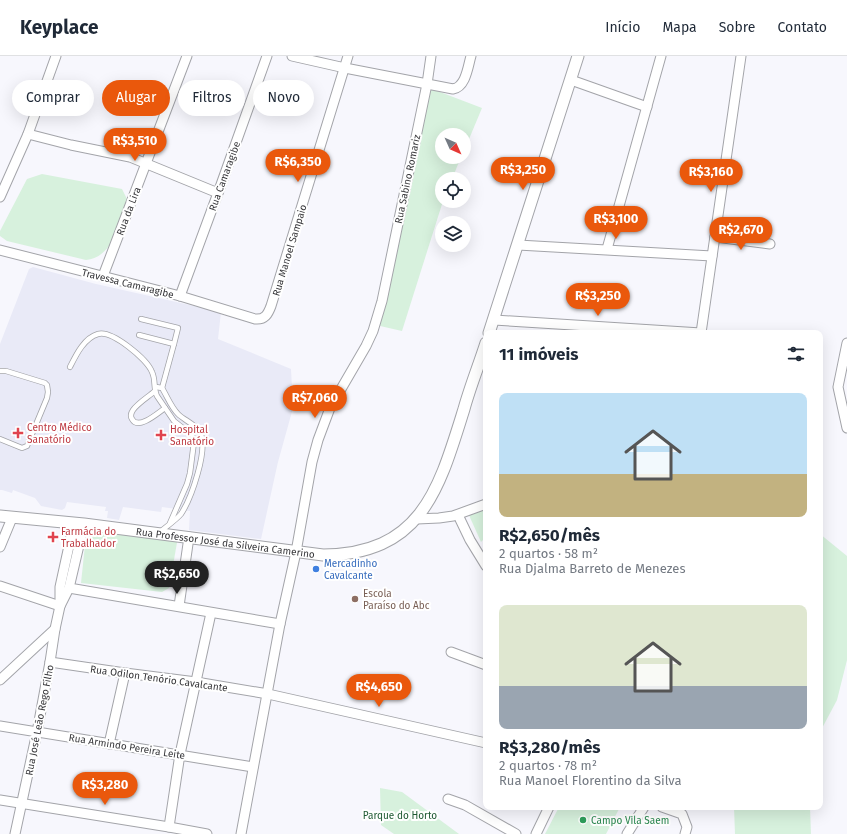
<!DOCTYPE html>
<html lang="pt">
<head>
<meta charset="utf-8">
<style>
  :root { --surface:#fff; --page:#f6f6f7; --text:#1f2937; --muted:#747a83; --line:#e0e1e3; --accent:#ea580c }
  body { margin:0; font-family:"Fira Sans",sans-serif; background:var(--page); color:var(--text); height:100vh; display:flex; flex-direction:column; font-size:15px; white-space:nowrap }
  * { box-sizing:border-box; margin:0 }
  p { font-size:13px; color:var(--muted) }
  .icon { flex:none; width:22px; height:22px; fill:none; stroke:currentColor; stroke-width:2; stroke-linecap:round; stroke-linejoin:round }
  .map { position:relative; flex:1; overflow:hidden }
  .drawer { position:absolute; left:483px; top:274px; width:340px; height:480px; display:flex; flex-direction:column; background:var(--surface); border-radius:8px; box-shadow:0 4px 16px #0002 }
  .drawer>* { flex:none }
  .hud { position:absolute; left:12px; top:24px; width:380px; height:36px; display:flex; gap:8px }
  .needle { width:26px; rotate:135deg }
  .tools { position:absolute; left:435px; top:72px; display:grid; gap:8px }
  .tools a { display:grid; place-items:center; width:36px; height:36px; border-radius:50%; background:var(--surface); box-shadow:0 4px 16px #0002; font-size:20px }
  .price { position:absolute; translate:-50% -34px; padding:0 9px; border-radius:14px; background:var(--accent); color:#fff; font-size:13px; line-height:26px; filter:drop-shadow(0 1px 2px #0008) }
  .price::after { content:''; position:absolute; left:50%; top:24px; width:12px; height:9px; margin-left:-6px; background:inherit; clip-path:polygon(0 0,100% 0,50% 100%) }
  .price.selected { background:#222; color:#fff }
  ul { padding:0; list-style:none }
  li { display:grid; align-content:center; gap:8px; height:212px; padding:0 16px }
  li span { display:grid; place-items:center; height:124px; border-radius:8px; color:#555 }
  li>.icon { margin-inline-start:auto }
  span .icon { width:72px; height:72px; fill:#fffc; stroke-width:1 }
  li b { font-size:17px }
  h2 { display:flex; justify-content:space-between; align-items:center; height:48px; padding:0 16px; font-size:17px }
  .chip { padding:0 14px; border-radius:18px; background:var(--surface); box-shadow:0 4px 16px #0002; font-size:14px; line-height:36px }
  .chip.selected { background:var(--accent); color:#fff }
  header { display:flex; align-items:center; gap:24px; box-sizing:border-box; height:56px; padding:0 20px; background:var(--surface); border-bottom:1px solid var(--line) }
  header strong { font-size:19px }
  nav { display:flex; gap:22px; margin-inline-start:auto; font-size:14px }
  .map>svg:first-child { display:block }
  .built { fill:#e9eaf7 }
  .green { fill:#d7f1dd }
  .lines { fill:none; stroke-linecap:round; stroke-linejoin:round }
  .service-casing { stroke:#a3a4a9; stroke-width:6 }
  .minor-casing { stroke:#a3a4a9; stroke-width:11 }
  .tertiary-casing { stroke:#a3a4a9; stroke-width:13 }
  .service { stroke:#fff; stroke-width:4.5 }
  .minor { stroke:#fff; stroke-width:9 }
  .tertiary { stroke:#fff; stroke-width:11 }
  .health-dot { fill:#e0444e; stroke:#fff; stroke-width:1.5 }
  .shop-dot { fill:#3f7fe0; stroke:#fff; stroke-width:1.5 }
  .education-dot { fill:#8d6e63; stroke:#fff; stroke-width:1.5 }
  .leisure-dot { fill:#2e9e5b; stroke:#fff; stroke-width:1.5 }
  .labels { text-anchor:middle; stroke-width:4; stroke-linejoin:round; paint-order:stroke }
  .street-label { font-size:10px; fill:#38383b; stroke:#fff }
  .health-label { font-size:10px; fill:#be3a42; stroke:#fff; text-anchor:start }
  .shop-label { font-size:10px; fill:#366cbe; stroke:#fff; text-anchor:start }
  .education-label { font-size:10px; fill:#785e54; stroke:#fff; text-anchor:start }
  .park-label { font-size:10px; fill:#1e5932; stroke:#fff }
  .leisure-label { font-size:10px; fill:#27864d; stroke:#fff; text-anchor:start }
</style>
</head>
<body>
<header>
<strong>Keyplace</strong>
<nav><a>Início</a><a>Mapa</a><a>Sobre</a><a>Contato</a></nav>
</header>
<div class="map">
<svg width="847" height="778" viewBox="0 0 847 778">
  <rect width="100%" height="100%" fill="#f7f7fd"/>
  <!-- built -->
  <path class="built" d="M33,211L96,228L221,256L218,283L291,313L293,352L278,406L261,483L189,474L190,455L162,451L161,456L123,451L119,464L107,462L108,455H105L106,451L67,446L65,452L62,454L41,450L35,442L13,434L12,437L2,434H0V288L29,213Z"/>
  <!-- green -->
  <g class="green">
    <path d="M427,31L482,52L464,95V79H442V101H461L452,123H442V145H443L402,275L380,270Z"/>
    <path d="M42,118L122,133L127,143C121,165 113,202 86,204L7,185L0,180V175L27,123Z"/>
    <path d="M486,449V481L481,486L468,457Z"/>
    <path d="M87,470L178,481L169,532L162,536L81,527Z"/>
    <path d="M820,478L847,500V604L837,644L820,676Z"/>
    <path d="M380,732L402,736L459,778H394L381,769Z"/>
    <path d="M559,751H620L606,778H545Z"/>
    <path d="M734,751H810L811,778H735Z"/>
  </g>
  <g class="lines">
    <defs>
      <g id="service">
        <path d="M141,263L178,272L174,288"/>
        <path d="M139,279L174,288L162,332"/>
        <path d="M70,311C76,299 84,282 98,278C112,274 147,303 152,316C156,324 153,332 157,340L174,365L192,379L194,386L190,417L187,428L170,467"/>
        <path d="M0,315H6L45,327L47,329L48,336L47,342L27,390L22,392L0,383"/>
        <path d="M156,331L162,332C167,340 171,351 178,358C184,364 195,368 200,376C209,393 191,443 181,458C177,463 166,471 160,476"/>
        <path d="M155,335C148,341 138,347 133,354C131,357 130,360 132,363C138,375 159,356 165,352"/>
      </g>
      <g id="minor">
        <path d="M292,0L345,12L453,33C466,31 468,10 471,0"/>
        <path d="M571,24L647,51"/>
        <path d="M28,78L71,89L130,101L218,137"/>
        <path d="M0,141L28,78L56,0"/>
        <path d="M715,181L770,188"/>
        <path d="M518,189L712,200"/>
        <path d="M607,193L661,0"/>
        <path d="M0,194L180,240L255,263C265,264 268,258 271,250L348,0"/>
        <path d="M103,220L187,0"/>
        <path d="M180,240L218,137L267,0"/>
        <path d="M494,264L701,277"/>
        <path d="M701,277L741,0"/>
        <path d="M847,287L838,331L847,372"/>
        <path d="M458,459L470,484L486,510"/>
        <path d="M417,463L439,462L453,460L486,448"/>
        <path d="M0,491L12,462"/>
        <path d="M0,530L60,550"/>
        <path d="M69,532L280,568"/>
        <path d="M60,547V531L74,467"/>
        <path d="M179,550L189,481"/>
        <path d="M451,596L486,609"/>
        <path d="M50,606L125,617L196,626L268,638L486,687"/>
        <path d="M0,624L55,573"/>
        <path d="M0,670L253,711"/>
        <path d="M109,688L125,617"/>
        <path d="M448,743L465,749L516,778"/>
        <path d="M0,744L169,771L207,778"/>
        <path d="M662,751L682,758L687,771L685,778"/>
        <path d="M169,771L180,698L211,557"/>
        <path d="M15,778L37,676L50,606L55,573L60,550L69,532L84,468"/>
        <path d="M241,778L280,568L296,496L312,406L318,384L330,352L366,290L373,275L382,245L427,28L431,0"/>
        <path d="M536,778L549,751"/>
        <path d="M627,778L644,751"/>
      </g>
      <g id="tertiary">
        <path d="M489,277L578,0"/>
        <path id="s1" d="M0,460L84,468L323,499C422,498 439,433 464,353C470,331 479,309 486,287"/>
      </g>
    </defs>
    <!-- service casing -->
    <use href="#service" class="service-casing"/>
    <!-- minor casing -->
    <use href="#minor" class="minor-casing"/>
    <!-- tertiary casing -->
    <use href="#tertiary" class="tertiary-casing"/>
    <!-- service -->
    <use href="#service" class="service"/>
    <!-- minor -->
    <use href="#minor" class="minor"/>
    <!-- tertiary -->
    <use href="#tertiary" class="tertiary"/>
  </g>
  <!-- markers -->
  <g class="health-dot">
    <path d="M16 371h4v4h4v4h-4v4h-4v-4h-4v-4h4z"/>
    <path d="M159 373h4v4h4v4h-4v4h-4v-4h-4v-4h4z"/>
    <path d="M51 475h4v4h4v4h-4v4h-4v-4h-4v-4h4z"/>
  </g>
  <circle class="shop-dot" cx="316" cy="513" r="4"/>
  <circle class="education-dot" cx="355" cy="543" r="4"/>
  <circle class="leisure-dot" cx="583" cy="764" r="4"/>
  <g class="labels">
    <!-- street labels -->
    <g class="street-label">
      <text transform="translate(224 120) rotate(-70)" y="4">Rua Camaragibe</text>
      <text transform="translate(407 123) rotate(-78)" y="4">Rua Sabino Romariz</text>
      <text transform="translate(128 155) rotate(-69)" y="4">Rua da Lira</text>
      <text transform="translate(289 194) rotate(-73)" y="4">Rua Manoel Sampaio</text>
      <text transform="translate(128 227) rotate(14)" y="4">Travessa Camaragibe</text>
      <text dy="4" stroke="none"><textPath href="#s1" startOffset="227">Rua Professor José da Silveira Camerino</textPath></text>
      <text transform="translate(159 622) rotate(8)" y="4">Rua Odilon Tenório Cavalcante</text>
      <text transform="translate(39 664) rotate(-79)" y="4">Rua José Leão Rego Filho</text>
      <text transform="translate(127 690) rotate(9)" y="4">Rua Armindo Pereira Leite</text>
    </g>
    <!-- health labels -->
    <g class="health-label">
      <text x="27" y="375">Centro Médico<tspan x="27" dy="12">Sanatório</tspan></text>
      <text x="170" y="377">Hospital<tspan x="170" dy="12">Sanatório</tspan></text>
      <text x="61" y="479">Farmácia do<tspan x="61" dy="12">Trabalhador</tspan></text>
    </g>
    <!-- shop labels -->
    <g class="shop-label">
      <text x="324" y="511">Mercadinho<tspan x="324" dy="12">Cavalcante</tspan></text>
    </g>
    <!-- education labels -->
    <g class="education-label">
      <text x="363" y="541">Escola<tspan x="363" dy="12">Paraíso do Abc</tspan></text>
    </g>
    <!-- park labels -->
    <g class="park-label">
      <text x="400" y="763">Parque do Horto</text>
    </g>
    <!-- leisure labels -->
    <g class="leisure-label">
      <text x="591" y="768">Campo Vila Saem</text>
    </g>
  </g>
</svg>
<div class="tools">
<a><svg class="needle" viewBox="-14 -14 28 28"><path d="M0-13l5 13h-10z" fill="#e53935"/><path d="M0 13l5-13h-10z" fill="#747a83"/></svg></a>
<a><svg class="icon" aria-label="locate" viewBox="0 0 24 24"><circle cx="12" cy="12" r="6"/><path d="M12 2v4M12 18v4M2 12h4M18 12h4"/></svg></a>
<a><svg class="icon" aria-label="layers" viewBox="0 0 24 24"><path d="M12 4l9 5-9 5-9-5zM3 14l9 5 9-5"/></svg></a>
</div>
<b class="price" style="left:135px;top:106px">R$3,510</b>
<b class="price" style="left:298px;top:127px">R$6,350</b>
<b class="price" style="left:523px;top:135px">R$3,250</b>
<b class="price" style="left:711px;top:137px">R$3,160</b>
<b class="price" style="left:616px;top:184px">R$3,100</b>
<b class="price" style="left:741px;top:195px">R$2,670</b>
<b class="price" style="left:598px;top:261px">R$3,250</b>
<b class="price" style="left:315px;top:363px">R$7,060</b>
<b class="price selected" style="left:177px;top:539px">R$2,650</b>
<b class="price" style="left:379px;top:652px">R$4,650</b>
<b class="price" style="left:105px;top:750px">R$3,280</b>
<div class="hud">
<a class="chip">Comprar</a>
<a class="chip selected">Alugar</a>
<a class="chip">Filtros</a>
<a class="chip">Novo</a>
</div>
<section class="drawer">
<h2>11 imóveis<svg class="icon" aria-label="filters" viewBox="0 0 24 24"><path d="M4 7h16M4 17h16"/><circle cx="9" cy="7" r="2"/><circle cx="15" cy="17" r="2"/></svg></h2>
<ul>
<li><span style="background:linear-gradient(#bfe0f5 65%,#c2b280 0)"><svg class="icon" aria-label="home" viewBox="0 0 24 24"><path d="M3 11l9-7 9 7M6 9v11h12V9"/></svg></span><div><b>R$2,650/mês</b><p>2 quartos · 58 m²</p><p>Rua Djalma Barreto de Menezes</p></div></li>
<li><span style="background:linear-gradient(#dfe7d0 65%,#9aa5b1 0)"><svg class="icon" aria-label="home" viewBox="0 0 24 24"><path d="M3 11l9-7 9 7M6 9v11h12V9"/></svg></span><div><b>R$3,280/mês</b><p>2 quartos · 78 m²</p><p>Rua Manoel Florentino da Silva</p></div></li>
</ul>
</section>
</div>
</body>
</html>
